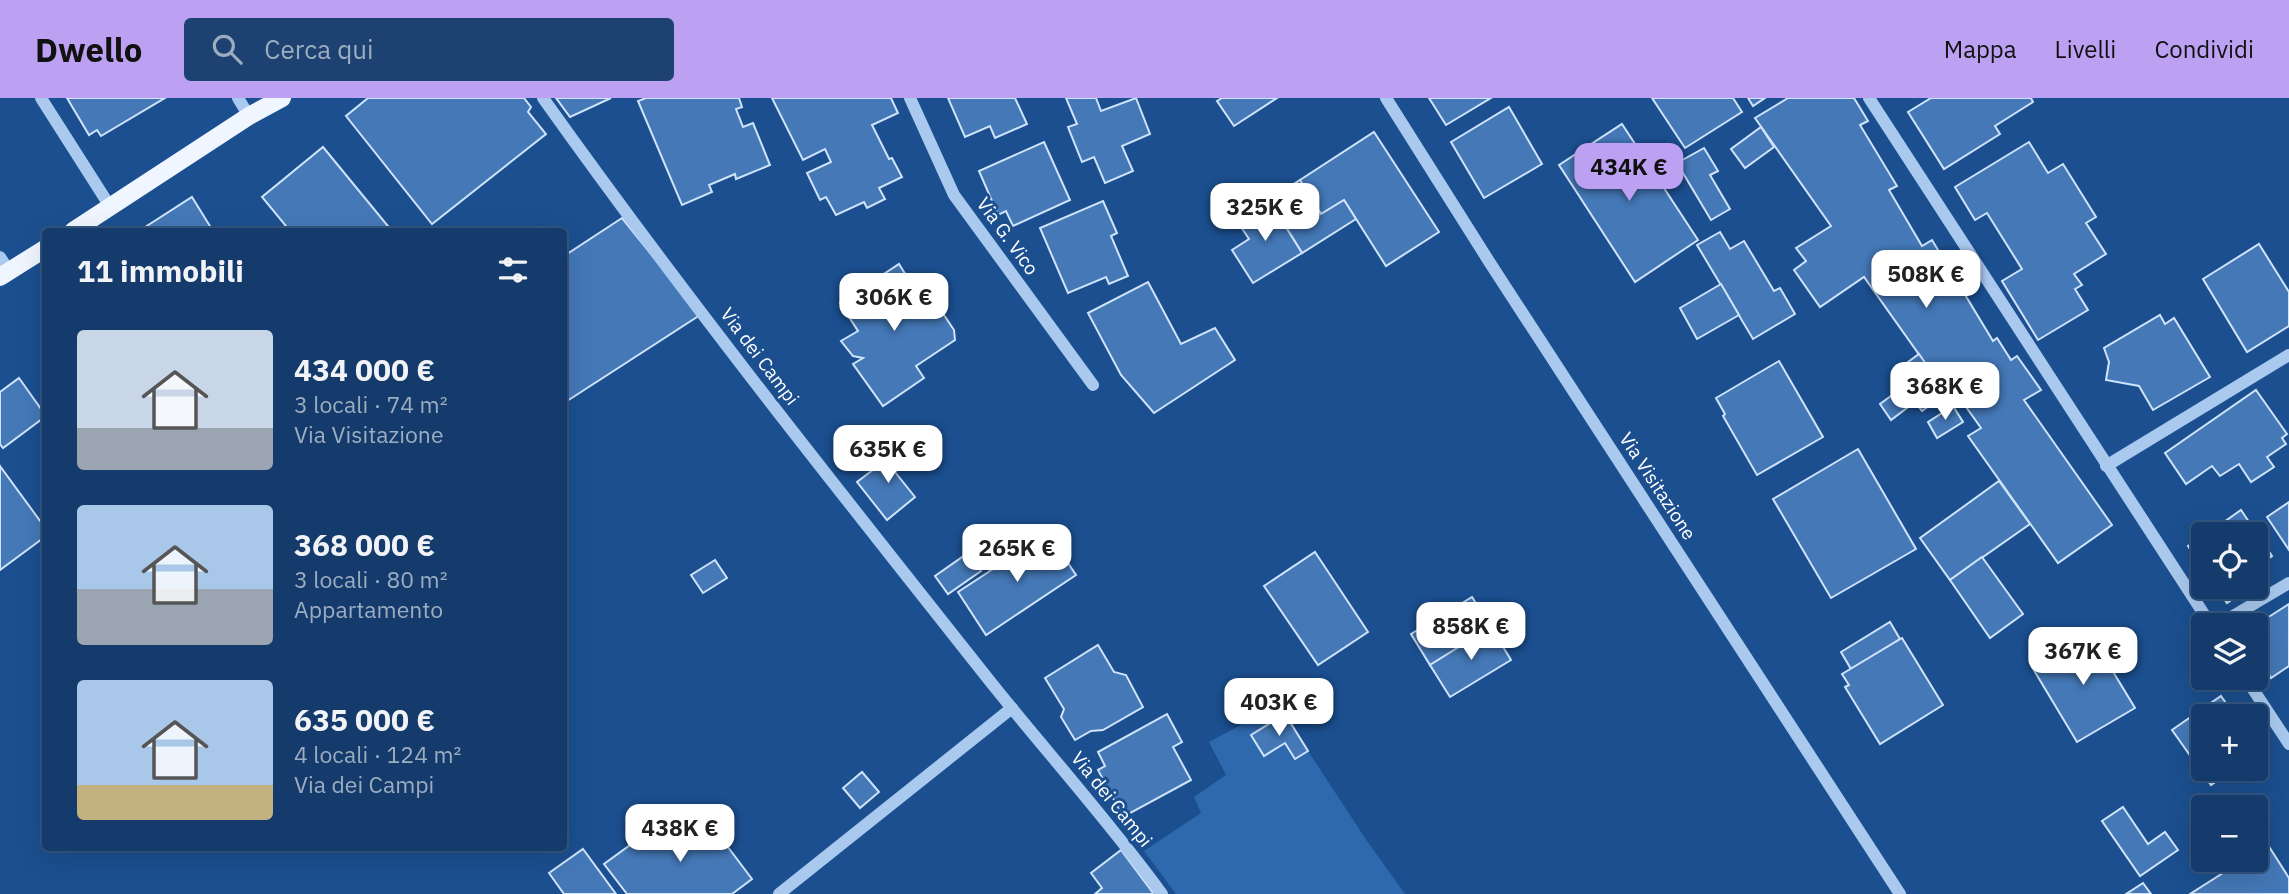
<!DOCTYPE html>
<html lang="it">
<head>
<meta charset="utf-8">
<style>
  :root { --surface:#143b6b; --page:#1d4271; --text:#f1f3f6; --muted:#9dadc1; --line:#33557e; --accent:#bca0f2 }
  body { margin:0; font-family:"IBM Plex Sans",sans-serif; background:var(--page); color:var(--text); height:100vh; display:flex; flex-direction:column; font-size:26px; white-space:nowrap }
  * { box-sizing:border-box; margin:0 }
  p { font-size:23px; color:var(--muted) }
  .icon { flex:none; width:38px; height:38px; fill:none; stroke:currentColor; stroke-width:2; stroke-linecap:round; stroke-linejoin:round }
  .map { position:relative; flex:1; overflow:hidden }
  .sheet { position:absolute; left:42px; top:130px; width:525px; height:623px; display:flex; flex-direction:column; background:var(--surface); border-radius:7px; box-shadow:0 7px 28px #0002,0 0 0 2px var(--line) }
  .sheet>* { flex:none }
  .buttons { position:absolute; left:2191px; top:424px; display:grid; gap:14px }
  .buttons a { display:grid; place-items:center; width:77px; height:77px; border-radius:7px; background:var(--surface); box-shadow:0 7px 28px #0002,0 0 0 2px var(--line); font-size:35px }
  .price { position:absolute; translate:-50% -60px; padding:0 16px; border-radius:14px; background:#fff; color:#222; font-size:23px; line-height:46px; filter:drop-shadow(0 2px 4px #0008) }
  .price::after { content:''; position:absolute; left:50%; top:42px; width:21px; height:16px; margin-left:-10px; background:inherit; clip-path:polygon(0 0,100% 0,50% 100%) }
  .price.selected { background:var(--accent); color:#111 }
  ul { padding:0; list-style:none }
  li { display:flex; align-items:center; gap:21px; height:175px; padding:0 35px }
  li span { display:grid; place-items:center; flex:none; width:196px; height:140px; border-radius:7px; color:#555 }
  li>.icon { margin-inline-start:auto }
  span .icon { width:84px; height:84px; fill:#fffc; stroke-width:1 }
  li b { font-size:30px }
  h2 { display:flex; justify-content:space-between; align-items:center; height:84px; padding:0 35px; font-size:30px }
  header { display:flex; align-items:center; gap:42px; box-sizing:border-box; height:98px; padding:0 35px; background:var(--accent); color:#111 }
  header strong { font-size:33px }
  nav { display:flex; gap:38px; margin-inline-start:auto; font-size:24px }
  .search { width:490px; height:63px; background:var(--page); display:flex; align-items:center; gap:18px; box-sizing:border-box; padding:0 24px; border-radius:7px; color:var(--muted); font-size:26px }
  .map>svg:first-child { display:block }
  .green { fill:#2e69ad }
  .building { fill:#4478b7; stroke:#cfe3fa; stroke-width:2 }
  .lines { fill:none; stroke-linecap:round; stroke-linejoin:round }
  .minor { stroke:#a9c9ee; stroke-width:12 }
  .major { stroke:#f0f6ff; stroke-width:18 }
  .labels { text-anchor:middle; stroke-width:6; stroke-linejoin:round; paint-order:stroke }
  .street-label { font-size:19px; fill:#fff; stroke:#1b4f8f }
</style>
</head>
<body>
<header>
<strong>Dwello</strong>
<div class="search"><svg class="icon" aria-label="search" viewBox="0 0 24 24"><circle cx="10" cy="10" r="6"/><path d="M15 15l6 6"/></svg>Cerca qui</div>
<nav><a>Mappa</a><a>Livelli</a><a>Condividi</a></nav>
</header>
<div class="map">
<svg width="2289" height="796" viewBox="0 0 2289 796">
  <rect width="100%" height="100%" fill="#1b4f8f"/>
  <!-- green -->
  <path class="green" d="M1278,607L1365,740L1405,796H1176L1144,753L1201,715L1194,699L1226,677L1209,644Z"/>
  <!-- building -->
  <g class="building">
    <path d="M67,0H165L101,38L97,32L89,37Z"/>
    <path d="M368,0H524L531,9L528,14L546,36L432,126L346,18Z"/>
    <path d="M556,0H611L570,19Z"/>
    <path d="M646,0H739L742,9L736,11L743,29L753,25L770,67L736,81L735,76L709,87L712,94L682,107L638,3Z"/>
    <path d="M772,0H891L898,15L872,27L889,61L892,60L902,79L879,90L885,101L867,110L864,104L836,117L826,99L820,102L807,75L831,64L825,51L803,62Z"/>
    <path d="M948,0H1015L1027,26L995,40L990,28L965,39Z"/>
    <path d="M1066,0H1096L1101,13L1136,0L1150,36L1122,48L1133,73L1105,85L1094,59L1082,64L1068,29L1077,26Z"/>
    <path d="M1222,0H1277L1234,28L1217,3Z"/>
    <path d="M1429,0H1491L1446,27Z"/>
    <path d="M1652,0H1733L1742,14L1685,50Z"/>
    <path d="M1748,0H1765L1753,8Z"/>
    <path d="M1788,0H1854L1868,23L1860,27L1897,88L1889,92L1922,148L1932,142L1993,243L1997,240L2011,262L2017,258L2041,292L2024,302L2112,427L2058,465L1968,338L1981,330L1941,274L1935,279L1864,179L1820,209L1794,172L1806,163L1796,150L1831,128L1755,20Z"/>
    <path d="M1931,0H2031L2033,4L1995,28L2000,36L1944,71L1908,14Z"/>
    <path d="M1509,9L1542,66L1484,100L1451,44Z"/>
    <path d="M1622,26L1698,142L1635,184L1559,67Z"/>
    <path d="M1761,29L1774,49L1745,70L1731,51Z"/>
    <path d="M1374,34L1439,134L1386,168L1344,102L1321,116L1300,82Z"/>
    <path d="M1044,44L1070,102L1013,128L1006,113L998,117L979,73Z"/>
    <path d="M2029,44L2048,75L2063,66L2096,119L2086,125L2106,156L2074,176L2082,187L2075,191L2088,212L2038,242L2002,183L2022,171L1987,115L1975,122L1955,89Z"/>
    <path d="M323,49L392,133H290L262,99Z"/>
    <path d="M1704,50L1718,73L1710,77L1730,111L1711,122L1677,65Z"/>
    <path d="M1300,82L1321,116L1344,102L1356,121L1302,155L1269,102Z"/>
    <path d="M192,99L213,133H139Z"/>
    <path d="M1269,102L1302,155L1253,185L1232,152L1249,141L1237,123Z"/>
    <path d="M1103,103L1117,135L1111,138L1128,178L1109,186L1106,179L1068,195L1040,130Z"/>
    <path d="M622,120L700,217L564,305V158Z"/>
    <path d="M1720,134L1730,151L1744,143L1774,193L1780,190L1795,216L1753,241L1697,147Z"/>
    <path d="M2259,146L2289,194V228L2247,254L2203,181Z"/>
    <path d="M899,166L922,203L932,199L954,232L955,242L916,268L924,280L883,308L853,266L863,260L853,258L841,243L858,233L840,205Z"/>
    <path d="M1148,184L1181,246L1215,230L1235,262L1154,315L1121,277L1088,215Z"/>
    <path d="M1721,186L1739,217L1697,241L1680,210Z"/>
    <path d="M2160,217L2165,226L2174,220L2210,279L2153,312L2139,288L2106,282L2109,264L2104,250Z"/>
    <path d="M1919,256L1935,279L1941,274L1953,291L1922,313L1915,304L1891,322L1880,306L1903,289L1893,275Z"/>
    <path d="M1779,263L1823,339L1757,377L1723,318L1725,316L1716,300Z"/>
    <path d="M19,280L46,318L3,350L0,346V294Z"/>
    <path d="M2256,292L2287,336L2282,340L2286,346L2267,359L2274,369L2251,384L2239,366L2220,378L2212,368L2186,386L2165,355Z"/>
    <path d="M1953,308L1963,324L1937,340L1928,324Z"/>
    <path d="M902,350L911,361L895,374L915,399L887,422L857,384Z"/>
    <path d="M1858,351L1916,451L1831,500L1773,401Z"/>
    <path d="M0,368L46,431V438L0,472Z"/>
    <path d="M1999,383L2030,426L1950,482L1920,440Z"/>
    <path d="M2289,404V452L2267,419Z"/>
    <path d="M2241,412L2272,458L2256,470V436H2207Z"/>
    <path d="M1048,435L1076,477L986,537L958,494Z"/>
    <path d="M2203,438V471L2188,448Z"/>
    <path d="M1315,454L1368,534L1318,567L1264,488Z"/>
    <path d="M968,455L981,473L948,496L935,478Z"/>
    <path d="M1982,459L2023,516L1990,540L1950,482Z"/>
    <path d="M715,462L727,480L703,495L691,477Z"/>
    <path d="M2215,488H2251L2227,505Z"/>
    <path d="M1472,499L1491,529L1430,567L1411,536Z"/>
    <path d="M2289,506V568L2271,580L2256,556V527Z"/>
    <path d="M1890,524L1900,541L1851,571L1841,554Z"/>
    <path d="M1491,529L1511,562L1450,599L1430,567Z"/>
    <path d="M2089,534L2135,610L2077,644L2032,569Z"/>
    <path d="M1902,540L1943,607L1880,646L1845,589L1849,587L1842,576Z"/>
    <path d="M1098,547L1114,574L1126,577L1143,609L1103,632L1091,633L1075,642L1061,619L1064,611L1045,580Z"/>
    <path d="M2221,598L2231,612L2238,607L2246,618H2203V670H2235L2211,687L2172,632Z"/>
    <path d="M1167,616L1182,644L1173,649L1191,682L1123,719L1098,672L1105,668L1098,654Z"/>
    <path d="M1285,616L1308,653L1295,661L1285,645L1264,658L1251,637Z"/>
    <path d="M2256,633L2266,648L2256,655Z"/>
    <path d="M862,674L879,694L860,710L843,690Z"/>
    <path d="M2123,709L2148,746L2165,734L2178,752L2140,778L2102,723Z"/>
    <path d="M703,716L752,781L732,796H627L604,766L648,734L659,749Z"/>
    <path d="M2268,747L2289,780V796H2190L2245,761H2256V754Z"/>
    <path d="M583,751L616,796H564L549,775Z"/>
    <path d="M1121,752L1153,795L1152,796H1095L1102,790L1091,775Z"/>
    <path d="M2143,785L2151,796H2126Z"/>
  </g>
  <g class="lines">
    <!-- minor -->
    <g class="minor">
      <path d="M41,0L111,110"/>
      <path d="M238,0L249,18"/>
      <path d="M543,0C686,201 840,394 993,587C1049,657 1109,723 1162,796"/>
      <path d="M910,0L954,97L1093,287"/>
      <path d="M1386,0L1490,165L1900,796"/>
      <path d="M1869,0L2211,527"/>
      <path d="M0,159L9,173"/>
      <path d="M2106,368L2289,257"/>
      <path d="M2218,527L2289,485"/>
      <path d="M2245,579L2289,646"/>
      <path d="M779,796L1012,610"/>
    </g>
    <!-- major -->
    <g class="major">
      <path d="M73,133L249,18L282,0"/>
      <path d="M0,179L46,150"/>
    </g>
  </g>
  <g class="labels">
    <!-- street labels -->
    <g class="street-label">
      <text transform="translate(1008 138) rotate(54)" y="7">Via G. Vico</text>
      <text transform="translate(760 258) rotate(53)" y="7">Via dei Campi</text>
      <text transform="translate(1658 388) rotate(57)" y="7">Via Visitazione</text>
      <text transform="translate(1112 701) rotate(51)" y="7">Via dei Campi</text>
    </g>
  </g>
</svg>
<div class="buttons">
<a><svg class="icon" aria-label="locate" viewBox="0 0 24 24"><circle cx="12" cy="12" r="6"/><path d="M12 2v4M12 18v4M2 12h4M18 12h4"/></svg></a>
<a><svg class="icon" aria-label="layers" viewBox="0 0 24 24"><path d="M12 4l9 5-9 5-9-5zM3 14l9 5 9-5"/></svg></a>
<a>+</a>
<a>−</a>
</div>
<b class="price selected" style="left:1629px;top:105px">434K €</b>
<b class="price" style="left:1265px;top:145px">325K €</b>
<b class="price" style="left:1926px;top:212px">508K €</b>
<b class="price" style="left:894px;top:235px">306K €</b>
<b class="price" style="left:1945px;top:324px">368K €</b>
<b class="price" style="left:888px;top:387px">635K €</b>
<b class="price" style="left:1017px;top:486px">265K €</b>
<b class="price" style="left:1471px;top:564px">858K €</b>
<b class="price" style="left:2083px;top:589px">367K €</b>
<b class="price" style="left:1279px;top:640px">403K €</b>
<b class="price" style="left:680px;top:766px">438K €</b>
<section class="sheet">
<h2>11 immobili<svg class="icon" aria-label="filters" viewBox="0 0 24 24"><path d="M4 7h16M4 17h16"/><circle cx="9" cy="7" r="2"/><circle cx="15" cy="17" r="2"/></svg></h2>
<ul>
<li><span style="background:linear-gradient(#c9d6e8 70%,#9aa5b1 0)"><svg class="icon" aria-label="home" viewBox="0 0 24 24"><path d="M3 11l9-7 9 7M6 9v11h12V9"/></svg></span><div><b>434 000 €</b><p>3 locali · 74 m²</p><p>Via Visitazione</p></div></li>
<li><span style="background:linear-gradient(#a9c7e8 60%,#9aa5b1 0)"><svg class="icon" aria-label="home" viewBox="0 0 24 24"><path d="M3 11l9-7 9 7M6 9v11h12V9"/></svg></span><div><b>368 000 €</b><p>3 locali · 80 m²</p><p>Appartamento</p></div></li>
<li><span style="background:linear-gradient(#a9c7e8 75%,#c2b280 0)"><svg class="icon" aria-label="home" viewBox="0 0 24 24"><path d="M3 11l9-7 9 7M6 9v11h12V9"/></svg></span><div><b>635 000 €</b><p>4 locali · 124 m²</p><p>Via dei Campi</p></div></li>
</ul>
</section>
</div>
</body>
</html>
